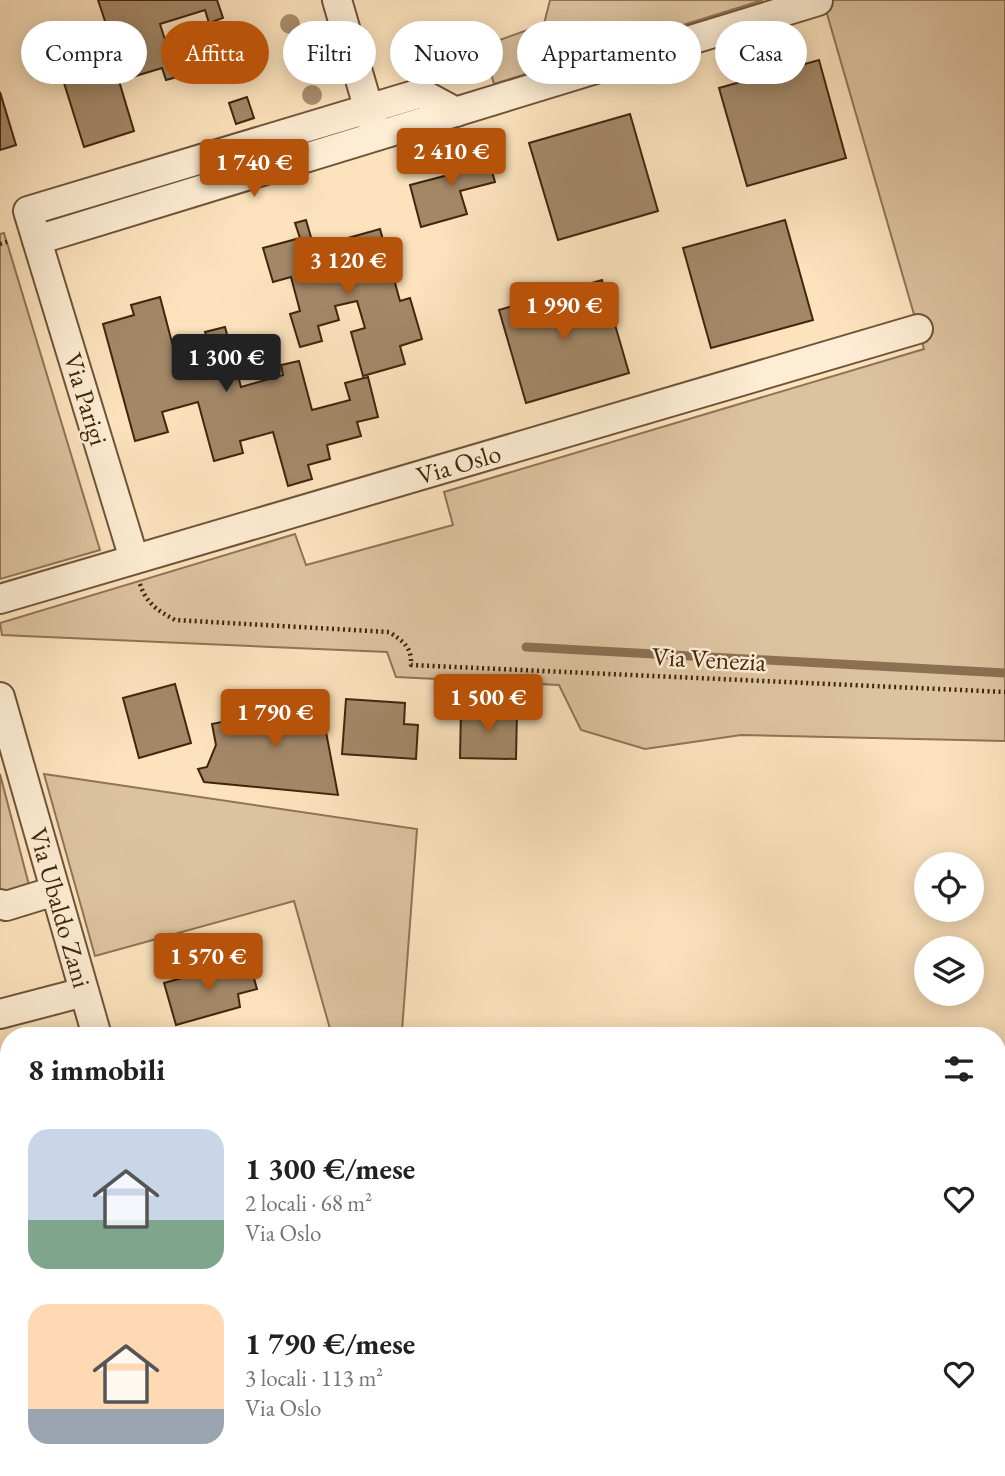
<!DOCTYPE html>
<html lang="it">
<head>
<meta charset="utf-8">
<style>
  :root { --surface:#fff; --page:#f6f6f6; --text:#202124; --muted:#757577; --accent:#b45309 }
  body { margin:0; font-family:"EB Garamond",serif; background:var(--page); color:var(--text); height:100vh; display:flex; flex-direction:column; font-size:26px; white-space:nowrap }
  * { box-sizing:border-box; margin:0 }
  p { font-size:23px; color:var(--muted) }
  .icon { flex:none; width:38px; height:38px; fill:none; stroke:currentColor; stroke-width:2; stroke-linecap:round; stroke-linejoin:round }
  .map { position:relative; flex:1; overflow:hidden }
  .side { position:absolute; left:0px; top:1027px; width:1006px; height:450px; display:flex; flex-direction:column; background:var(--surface); border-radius:28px 28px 0 0; box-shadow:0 4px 18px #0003 }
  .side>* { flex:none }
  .guide { position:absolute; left:21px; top:21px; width:964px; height:63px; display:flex; gap:14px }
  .buttons { position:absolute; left:914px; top:852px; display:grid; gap:14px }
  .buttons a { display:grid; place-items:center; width:70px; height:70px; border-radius:50%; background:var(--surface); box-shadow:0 4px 18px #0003; font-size:35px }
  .price { position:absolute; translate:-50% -60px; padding:0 16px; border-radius:7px; background:var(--accent); color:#fff; font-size:23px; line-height:46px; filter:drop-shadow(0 2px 4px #0008) }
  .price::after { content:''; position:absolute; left:50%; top:42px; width:21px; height:16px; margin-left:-10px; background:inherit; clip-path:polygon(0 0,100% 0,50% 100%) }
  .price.on { background:#222; color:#fff }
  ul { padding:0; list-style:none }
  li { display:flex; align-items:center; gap:21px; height:175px; padding:0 28px }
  li span { display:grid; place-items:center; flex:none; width:196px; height:140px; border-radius:21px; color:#555 }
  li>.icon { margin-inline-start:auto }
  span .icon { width:84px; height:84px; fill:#fffc; stroke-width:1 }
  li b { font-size:30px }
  h2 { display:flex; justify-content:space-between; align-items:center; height:84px; padding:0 28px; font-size:30px }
  .chip { padding:0 24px; border-radius:32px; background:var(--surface); box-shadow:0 4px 18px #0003; font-size:24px; line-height:63px }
  .chip.on { background:var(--accent); color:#fff }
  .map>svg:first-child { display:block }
  .green { fill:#dcc39f; stroke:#8f7456; stroke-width:2 }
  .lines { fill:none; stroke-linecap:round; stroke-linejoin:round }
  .stream { stroke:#8c7052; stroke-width:9 }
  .building { fill:#a38868; stroke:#42250c; stroke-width:2 }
  .minor-casing { stroke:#705438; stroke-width:32 }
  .path { stroke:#42250c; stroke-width:4.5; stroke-dasharray:2 3.5; stroke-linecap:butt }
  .minor { stroke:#fdedd4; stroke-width:28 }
  .tree { fill:#ab9070 }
  .labels { text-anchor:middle; stroke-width:5; stroke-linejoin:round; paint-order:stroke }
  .street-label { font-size:26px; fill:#42250c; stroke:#fdedd4 }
</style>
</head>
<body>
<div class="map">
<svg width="1005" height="1476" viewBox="0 0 1005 1476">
  <rect width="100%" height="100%" fill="#fce3bd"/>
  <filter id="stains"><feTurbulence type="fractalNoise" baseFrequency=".00286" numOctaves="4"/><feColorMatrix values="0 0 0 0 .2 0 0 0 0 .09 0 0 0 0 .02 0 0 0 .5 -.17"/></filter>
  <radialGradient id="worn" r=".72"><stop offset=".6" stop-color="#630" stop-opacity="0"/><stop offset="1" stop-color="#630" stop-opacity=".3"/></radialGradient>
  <!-- green -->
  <g class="green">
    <path d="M550,0H763L494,84L483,46L544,24Z"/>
    <path d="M823,0H1005V741L741,735L645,749L581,730L559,685L396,677L387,652L2,635L0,623L295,534L306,565L453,525L444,492L924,349Z"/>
    <path d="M4,233L100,550L0,579V234Z"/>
    <path d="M0,774L29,885L0,893Z"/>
    <path d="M44,774L417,829L402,1031L409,1036H332L294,901L95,956Z"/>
    <path d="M9,1285V1468H177L179,1476H0V1288Z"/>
    <path d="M229,1468H323L326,1476H231Z"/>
  </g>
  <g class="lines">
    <!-- stream -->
    <path class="stream" d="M526,647L1005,673"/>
  </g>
  <!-- building -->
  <g class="building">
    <path d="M98,0H217L223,18L209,23L205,10L160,24L177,77L166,80L162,68L119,81L134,131L84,147L49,35L80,25L83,37L108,30Z"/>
    <path d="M819,60L846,158L747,186L719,88Z"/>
    <path d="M0,92L16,145L0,150Z"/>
    <path d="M247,97L254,118L236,124L229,103Z"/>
    <path d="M630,114L658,211L558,240L529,143Z"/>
    <path d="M486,150L495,182L460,191L467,214L421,227L410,185L448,175L444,162Z"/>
    <path d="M306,220L323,279L337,275L333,263L354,257L348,238L380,229L400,301L410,298L422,339L400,346L405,364L363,376L351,332L365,328L357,301L335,306L339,320L318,326L322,341L300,347L290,314L300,311L291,277L273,282L263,248L300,238L295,223Z"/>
    <path d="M785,220L813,320L711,348L683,248Z"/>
    <path d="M602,280L629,373L526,403L499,310Z"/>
    <path d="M160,297L175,354L209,344L205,332L225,327L241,387L283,375L281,365L299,361L312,410L350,400L345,383L368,377L378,417L357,422L361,436L327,445L330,459L308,465L312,479L288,486L273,432L240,441L243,453L214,461L198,402L162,412L168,432L135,441L103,324L134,315L131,305Z"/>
    <path d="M175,684L191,743L139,758L123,698Z"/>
    <path d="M319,695L338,795L204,782L198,769L207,767L216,745L212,724L267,712L263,697Z"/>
    <path d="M346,699L405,703L404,724L418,725L416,759L342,754Z"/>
    <path d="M461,709L517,711L516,759L460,758Z"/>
    <path d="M228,965L231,973L251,968L257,989L238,994L240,1007L176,1025L164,983Z"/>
    <path d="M5,1065L9,1078V1109L0,1111V1066Z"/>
    <path d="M9,1175V1243L0,1246V1177Z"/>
  </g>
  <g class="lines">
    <defs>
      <g id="minor">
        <path d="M337,0L373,124"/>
        <path d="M37,240L818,1"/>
        <path d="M134,559L28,211L421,93L456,112"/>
        <path id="s1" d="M0,599L918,329"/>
        <path id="s2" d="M0,697L97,1036"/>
        <path d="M0,904L6,906L55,891"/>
        <path d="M0,1014L84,992"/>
        <path d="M0,1157L9,1155"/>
        <path d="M208,1468L210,1476"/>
      </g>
    </defs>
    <!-- minor casing -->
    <use href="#minor" class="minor-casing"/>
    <!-- path -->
    <g class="path">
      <path d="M0,244L10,241"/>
      <path d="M140,584C146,603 158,611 175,620L389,632C403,641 412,647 411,665L1005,692"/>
    </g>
    <!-- minor -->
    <use href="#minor" class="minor"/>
  </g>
  <!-- trees -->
  <g class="tree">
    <circle cx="290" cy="24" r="10"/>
    <circle cx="312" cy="95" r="10"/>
  </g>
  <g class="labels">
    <!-- street labels -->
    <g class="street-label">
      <text transform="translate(86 399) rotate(73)" y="9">Via Parigi</text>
      <text dy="9" stroke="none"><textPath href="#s1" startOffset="478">Via Oslo</textPath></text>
      <text transform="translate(709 659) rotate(3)" y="9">Via Venezia</text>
      <text dy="9" stroke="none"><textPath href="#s2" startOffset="219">Via Ubaldo Zani</textPath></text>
    </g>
  </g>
  <rect width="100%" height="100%" filter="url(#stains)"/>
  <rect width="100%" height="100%" fill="url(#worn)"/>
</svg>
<div class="buttons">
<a><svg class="icon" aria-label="locate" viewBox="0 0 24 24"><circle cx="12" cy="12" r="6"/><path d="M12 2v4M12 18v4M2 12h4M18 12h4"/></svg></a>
<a><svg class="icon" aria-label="layers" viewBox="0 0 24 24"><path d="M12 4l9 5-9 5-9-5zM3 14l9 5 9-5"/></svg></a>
</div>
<b class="price" style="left:451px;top:188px">2 410 €</b>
<b class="price" style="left:254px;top:199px">1 740 €</b>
<b class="price" style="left:348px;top:297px">3 120 €</b>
<b class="price" style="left:564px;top:342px">1 990 €</b>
<b class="price on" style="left:226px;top:394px">1 300 €</b>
<b class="price" style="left:488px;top:734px">1 500 €</b>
<b class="price" style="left:275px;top:749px">1 790 €</b>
<b class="price" style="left:208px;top:993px">1 570 €</b>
<div class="guide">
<a class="chip">Compra</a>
<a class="chip on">Affitta</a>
<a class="chip">Filtri</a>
<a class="chip">Nuovo</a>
<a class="chip">Appartamento</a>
<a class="chip">Casa</a>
</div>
<section class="side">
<h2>8 immobili<svg class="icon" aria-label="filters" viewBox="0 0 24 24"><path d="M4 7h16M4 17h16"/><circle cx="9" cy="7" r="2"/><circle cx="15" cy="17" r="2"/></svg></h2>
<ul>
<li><span style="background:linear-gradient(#c9d6e8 65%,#7fa58c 0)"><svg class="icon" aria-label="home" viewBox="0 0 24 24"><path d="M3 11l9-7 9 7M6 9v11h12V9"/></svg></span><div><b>1 300 €/mese</b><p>2 locali · 68 m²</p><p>Via Oslo</p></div><svg class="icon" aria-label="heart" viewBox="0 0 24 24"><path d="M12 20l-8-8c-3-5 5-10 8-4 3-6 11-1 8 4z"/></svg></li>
<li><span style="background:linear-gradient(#ffd9b3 75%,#9aa5b1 0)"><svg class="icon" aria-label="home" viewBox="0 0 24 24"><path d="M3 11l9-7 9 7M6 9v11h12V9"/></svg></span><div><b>1 790 €/mese</b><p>3 locali · 113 m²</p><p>Via Oslo</p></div><svg class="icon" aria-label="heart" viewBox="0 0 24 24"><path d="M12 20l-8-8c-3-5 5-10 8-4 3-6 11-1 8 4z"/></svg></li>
</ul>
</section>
</div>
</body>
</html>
